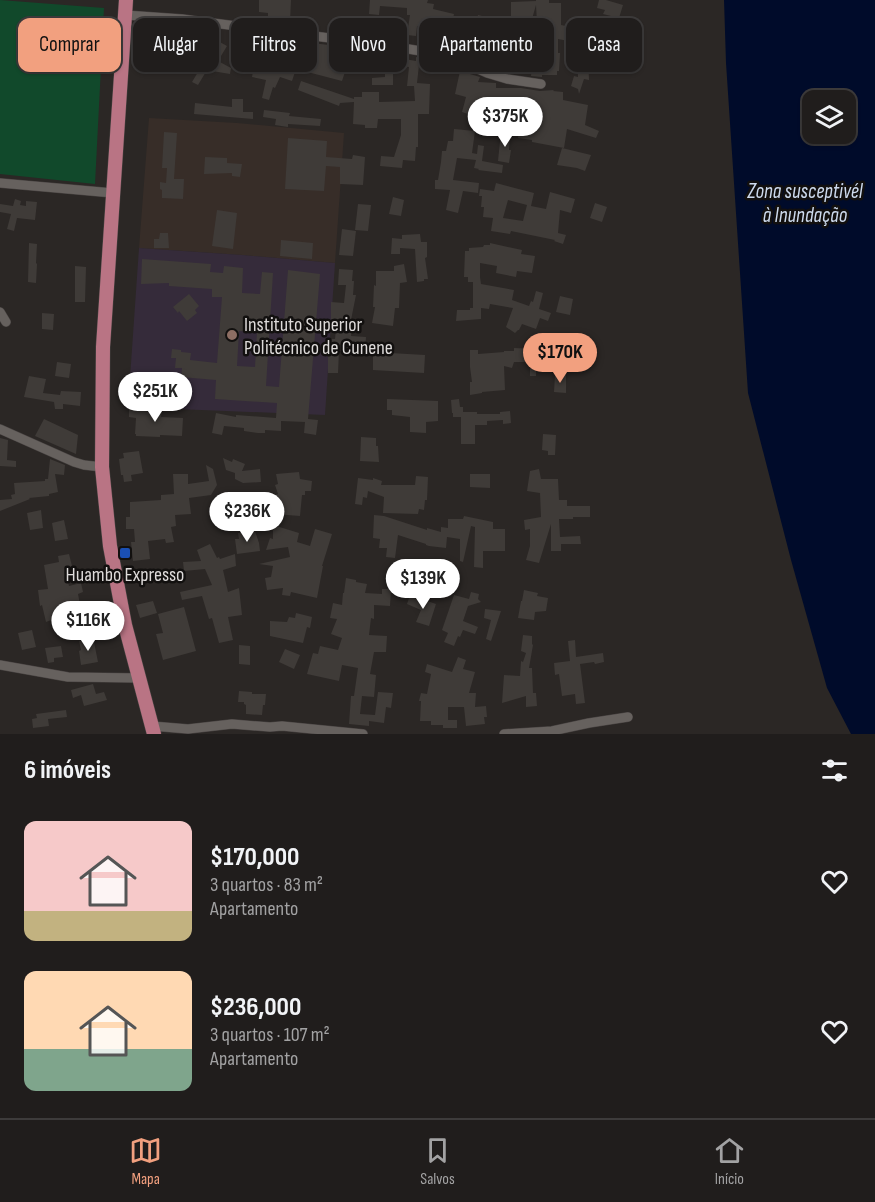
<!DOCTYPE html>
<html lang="pt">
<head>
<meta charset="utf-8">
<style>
  :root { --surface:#201d1c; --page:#282625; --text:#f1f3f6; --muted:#a2a2a3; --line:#3d3b3b; --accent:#f2a07f }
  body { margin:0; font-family:"Sofia Sans Condensed",sans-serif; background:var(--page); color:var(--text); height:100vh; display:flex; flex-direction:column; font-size:22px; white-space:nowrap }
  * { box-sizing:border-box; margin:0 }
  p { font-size:20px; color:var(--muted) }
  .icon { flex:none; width:33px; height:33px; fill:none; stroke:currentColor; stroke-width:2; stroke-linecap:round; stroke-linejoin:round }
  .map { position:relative; height:734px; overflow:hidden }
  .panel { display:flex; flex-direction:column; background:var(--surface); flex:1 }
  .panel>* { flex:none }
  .guide { position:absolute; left:18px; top:18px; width:840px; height:54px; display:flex; gap:12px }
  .tools { position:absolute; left:802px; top:90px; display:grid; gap:12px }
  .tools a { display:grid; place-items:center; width:54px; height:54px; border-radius:12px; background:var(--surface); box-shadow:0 2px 4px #0004,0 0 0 2px var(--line); font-size:30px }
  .price { position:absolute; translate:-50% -51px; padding:0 14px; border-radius:21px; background:#fff; color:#222; font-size:20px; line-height:39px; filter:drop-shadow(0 2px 3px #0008) }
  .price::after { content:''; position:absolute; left:50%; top:36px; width:18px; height:14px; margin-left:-9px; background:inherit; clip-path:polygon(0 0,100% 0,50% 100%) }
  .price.on { background:var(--accent); color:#111 }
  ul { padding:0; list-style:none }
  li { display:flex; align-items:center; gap:18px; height:150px; padding:0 24px }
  li span { display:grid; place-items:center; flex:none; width:168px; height:120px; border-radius:12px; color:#555 }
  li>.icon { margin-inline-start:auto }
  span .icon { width:72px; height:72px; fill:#fffc; stroke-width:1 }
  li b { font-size:26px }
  h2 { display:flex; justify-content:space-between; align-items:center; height:72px; padding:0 24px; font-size:26px }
  .tag { padding:0 21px; border-radius:12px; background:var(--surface); box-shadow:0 2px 4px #0004,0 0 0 2px var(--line); font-size:21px; line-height:54px }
  .tag.on { background:var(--accent); color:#111 }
  .menu { display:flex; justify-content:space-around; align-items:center; height:84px; border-top:2px solid var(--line); background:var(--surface); font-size:16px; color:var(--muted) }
  .menu a { display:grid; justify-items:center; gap:3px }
  .menu .on { color:var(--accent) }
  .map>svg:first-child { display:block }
  .built { fill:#372d28 }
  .education { fill:#352b3a }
  .green { fill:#11492b }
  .water { fill:#000b2a; fill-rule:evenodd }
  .building { fill:#3f3b38; fill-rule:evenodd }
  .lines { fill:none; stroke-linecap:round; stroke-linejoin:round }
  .street-casing { stroke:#494443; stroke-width:10 }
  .primary-casing { stroke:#494443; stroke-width:15 }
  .street { stroke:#66615e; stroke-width:9 }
  .primary { stroke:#b97484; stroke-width:14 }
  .education-dot { fill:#8d6e63; stroke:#12100f; stroke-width:2 }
  .transit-dot { fill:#1a4fb4; stroke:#12100f; stroke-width:2 }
  .labels { text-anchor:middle; stroke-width:5; stroke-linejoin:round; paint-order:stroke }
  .poi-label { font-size:20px; fill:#dedbda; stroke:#12100f; text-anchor:start }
  .water-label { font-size:21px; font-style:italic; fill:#cddaed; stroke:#12100f }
</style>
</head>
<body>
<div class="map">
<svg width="875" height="734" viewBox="0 0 875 734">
  <rect width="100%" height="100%" fill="#2b2725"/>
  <!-- built -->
  <path class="built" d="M149,118L237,123L344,133L335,263L242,255L139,248Z"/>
  <!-- education -->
  <path class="education" d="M139,248L242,255L335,263L325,415L128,407Z"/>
  <!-- green -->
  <path class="green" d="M0,0L104,8L95,184L0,174Z"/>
  <!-- water -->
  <path class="water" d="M724,0H875V734H851L827,688L791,560L748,393L726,63ZM813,100H846V134H813Z"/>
  <!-- building -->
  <g class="building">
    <path d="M259,0H291L290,22H280V17L268,16V13L259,12Z"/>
    <path d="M370,0H428L427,3L434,4L433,9L454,14L452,23L455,24L454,32L417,26L416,36L407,35L410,15H407V8L380,6L379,15L369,14Z"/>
    <path d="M536,0H549V3H561V25L570,27V31L587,29L589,45L558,39V53H560L559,71H557V75H542V77L531,76L532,65L516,64L519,56L539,58L536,5L526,40L518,57L510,54L516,40L495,37L492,52L477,48V47L467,42L473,24H476L478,15L511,23V2L536,1Z"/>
    <path d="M599,0H606L623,5L619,18L603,14L605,10L597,8Z"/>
    <path d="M154,24L203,28L202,32L227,46L218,61L231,68L230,74L212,71V73L207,70L198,85L192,82L201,67L196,64L209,39L153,33Z"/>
    <path d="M258,36L282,39V42L303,48L304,42L337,46L335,66L346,69L342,81L296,69L292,81L280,77L275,88L273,87L269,100L262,98L266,80L252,77L254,65L269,68L274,51L256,49Z"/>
    <path d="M385,54L394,55L393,57H399V58L416,61V57L444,63L441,72L419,65L417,83L430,84L429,114H418V147H416L415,161L403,160L402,168L380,166L381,156L394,157L401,135V119H378L377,128H365V125L353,124L354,102L340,103L339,106L298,90L301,81L354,99V97H362V92H379V102L415,101L414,86H407L409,67L393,65V85H372V78L385,77Z"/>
    <path d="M577,54H588L589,80L584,79L579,94L578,89L571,86L574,76L578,77Z"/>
    <path d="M460,71L480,77L478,82L496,83V88H521L540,91L554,90L553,91L563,92V100L588,105L585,125L599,131L596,138L567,129L564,148L532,142V140L518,138L520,125L527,126V123H531L530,108L514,107L515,112L496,113L495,101H481L477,114H474V116L462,112L466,97L455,94Z"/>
    <path d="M232,99H243V112H253V119L194,114L195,103L232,107Z"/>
    <path d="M264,110L290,113L289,116L321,119L320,126L288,124V127L275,125L276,119L263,117Z"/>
    <path d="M454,129L475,131L472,153L477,154L478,145L484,146L482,161L503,165L502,173L478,170L479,169L474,168L476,160L457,158L453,180L479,183L478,193L463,191L458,213L446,210L450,190L435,189V180H438L441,162L442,151H446L448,141H453Z"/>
    <path d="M501,131L510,132L509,150H511L509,163L498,161Z"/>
    <path d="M164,132L177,133L174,179H184L183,199L162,198V190L160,189V182L166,183L167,168H162Z"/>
    <path d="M288,138L327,141L326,157L352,159L353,155L365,157L363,185L340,184V167L326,166L324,191L285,189Z"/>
    <path d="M562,148L591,155L585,171L577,168L557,165Z"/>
    <path d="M205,157L227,158V163L242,164L240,177L232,176V173L204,174Z"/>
    <path d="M496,183L534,193L531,206L546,209L550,192L575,199L571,213L560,210L558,233L566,235L563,244L554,241L555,240L511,231L510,234L491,231L493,218L483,217L484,207H481L482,196H479L480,189L494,191ZM508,200L527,205L523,221L503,218Z"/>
    <path d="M393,197L404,200L401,216L389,214Z"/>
    <path d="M15,199L21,201L20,205L26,206V201L37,202L35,220L17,218L14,231L7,229L11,214L0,212V204L13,206Z"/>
    <path d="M595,203L607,207L602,222L590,218Z"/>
    <path d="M358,204L371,205L368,231L355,230Z"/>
    <path d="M217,210L237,213L233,249L212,246Z"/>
    <path d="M342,229L356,231L353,256L339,255Z"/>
    <path d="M160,233H168L169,248H154V239H159Z"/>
    <path d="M420,234L421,242H427V257L425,258L428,279H424V281L417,282L415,249L400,248V254H391L392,238L402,239V235Z"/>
    <path d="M281,240L313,243L312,259L280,256Z"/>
    <path d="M29,243L37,244L36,263L37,264L36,283L28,282Z"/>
    <path d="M490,243L522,250L521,254L535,256L532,273L517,271L516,277L496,273L497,266L480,263V277L481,284L514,290L512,300L529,306L531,301L533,302L536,291L543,293L539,309L551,313L548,321L540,318L536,329L522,324L519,330H518L515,333L506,327L513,308L490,304L489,309L481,308V319L456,321L457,310H470V308H473V282H468V277H464L465,251H469V248L483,247L484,245H490Z"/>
    <path d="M142,259L211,264L210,272L223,273L224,266L243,268L242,293L260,294L262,272L273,273L266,386L279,387L288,270L320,274L308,419L318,420L316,435L304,433L305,422L281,421V431L265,430V433H258L244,431V428L224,426L222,435L212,433L216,413L236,417V415L276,418L277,403L215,399L216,380L181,377L182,368H175L176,358H171L172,349L181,350V352L191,353L190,360L217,363L222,297H212V289L169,286V283L141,284ZM239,331L257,332L255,367L237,366Z"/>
    <path d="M404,264L407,282L400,283L399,308H395L393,326L372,323L375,307H373L374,285L376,286V271H394V266Z"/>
    <path d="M75,266L86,267L85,302H75Z"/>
    <path d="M339,269L353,270L352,281H354L353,295H356L351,320H353L351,336L366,337L365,351L344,350V351H339L338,373H328V351H330L331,339H335L337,319H331V302L344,303L346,285H338Z"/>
    <path d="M189,294L199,306L195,310L197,313L187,321L179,311L178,313L173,307Z"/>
    <path d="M560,296L573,299L570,315L556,312Z"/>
    <path d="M42,313L54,314L53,330L42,329Z"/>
    <path d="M514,348L537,349L536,376H530V362H514L512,368L504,366L505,390L482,392V393L470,395V382H472L470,367V350H478V354L504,352V351H514Z"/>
    <path d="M373,352L425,355L424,373L373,370Z"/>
    <path d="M57,362L71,364L69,378L55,376Z"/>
    <path d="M555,375H566V393L554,392Z"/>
    <path d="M29,376L46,379L43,393L60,395L61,391L81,392L80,406L63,404V409H55L54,402L24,397Z"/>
    <path d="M387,399L438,401V421L426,422V433L410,432V417L392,415V410H387Z"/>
    <path d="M459,399L460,407H463V412H477V414H500V412L510,411L511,423L503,424V420L487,421V425H475V444H461V417H453V413H452L451,400Z"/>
    <path d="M129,408L162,410L161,417L183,418L182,436L160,435V437L136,436V434H135L136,418L129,417Z"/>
    <path d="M44,419L78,435L76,454L35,436Z"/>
    <path d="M543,434L556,435L555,455H548V451L542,450Z"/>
    <path d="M361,437L376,438V446H378L379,462L360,461Z"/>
    <path d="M0,438L8,440L7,460L16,461V467L0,466Z"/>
    <path d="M139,451L143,473L131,475L132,481L124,482L123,475H121L119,459L124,458L123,453Z"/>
    <path d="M223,458L232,462L233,459L245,464L242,471L260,469L261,482L243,483L235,479V473L226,470Z"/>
    <path d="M50,459L65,465L64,475L55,474L58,492L49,494V496L29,498L30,499L0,511V500L12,499L11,495L15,494L14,483L45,481V479H48Z"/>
    <path d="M206,465L213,469L217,485L211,495L189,498L191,514L175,515L176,526L171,527L174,542L166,543L165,539L148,541L150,559L133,561L131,542H135L134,529H126V517H130V502L161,500V495L174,494L173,474H188V484L209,481Z"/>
    <path d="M539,469L541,479H558L559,500H567V506H590V517H573V519H559L560,537L580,536L581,544H561V551H551V524L539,563L526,560L530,546V529L525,530L524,520L541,517L540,493L527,491L530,471Z"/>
    <path d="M299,472L300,479L312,481L311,491H305V495H302L300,516L262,513L261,500L278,494L275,485L278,484L276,474Z"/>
    <path d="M470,474H490V488L470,487Z"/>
    <path d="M416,476L428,477L427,500H425L424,510L419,509L418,514L383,513L384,497L368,491L367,498L363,497L362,505L355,504L358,478L373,480V478L382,481L381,485H415Z"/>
    <path d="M41,510L43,528L30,530L27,513Z"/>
    <path d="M374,515L384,516L427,530V528L441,532V527L448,528V519H463L464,516L493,522V529H505V551H483V568L474,567L475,527L471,526L463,562L460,561V539L447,537L446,548L429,546L426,545V544L398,535L395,558L386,557L387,548H379L380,539L373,538Z"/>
    <path d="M64,520L68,539L55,541L52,523Z"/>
    <path d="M273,525L299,533L297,542L310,546L315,529L332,534L322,566H323L317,598L291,592L290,596L282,595L283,588L267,590L265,578L271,577L273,566L259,564L290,557L288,547L266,550L270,538L273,539Z"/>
    <path d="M255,531L259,543L260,551L237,554L235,539H239L238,533Z"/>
    <path d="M210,544L217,558L219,557L220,559L235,554L236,566L223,570L228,592L239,588L242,615L228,617L233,640L219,643L212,618L209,619L202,596L182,600L180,592L212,585L205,569L184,571L183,562L201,561L197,550Z"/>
    <path d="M69,554L73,570L66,572L69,586L81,583L83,592L78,594L82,615L57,618L46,622L42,605L40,606L38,590L48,589L44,565L59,562L58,556Z"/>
    <rect x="390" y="572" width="16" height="15"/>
    <path d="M425,572H437L438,586H425Z"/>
    <path d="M346,578L356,580V582L367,584L365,593L382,594V589H391L390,606L374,605V619L371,618L369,635L387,636L386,652H374L370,674L376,675L374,697L362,696L360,714L375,715L378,692L393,693L391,708L386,707L384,723L369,721V726L349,724L351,696H354L358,668L342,665L339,681L307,674L313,653L318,654L320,646L338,650L342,638L331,634L337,619L330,618L333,603L342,605L343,593H344Z"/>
    <path d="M524,590L538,593L537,596L548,598L546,611L535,612L534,620L518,618L521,601H522Z"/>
    <path d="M471,592L479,594L478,599L481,602L468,606L463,621L478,627L475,634L463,630L460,637L458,636L454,646L444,642L448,633L442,630L454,595L469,599Z"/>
    <path d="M410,595L436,604L429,626L416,622L421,610L407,604Z"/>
    <path d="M153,601L157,613L140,618L136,605Z"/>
    <path d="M184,607L196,651L163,660L156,634L163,633L158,614Z"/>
    <path d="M485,609L501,611L491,641L486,639L491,620L484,618Z"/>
    <path d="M296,613L312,617L310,628L307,627L303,643L270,636V621L287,622L289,617L295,618Z"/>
    <path d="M32,630L36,647L22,650L18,633Z"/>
    <path d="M523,635L532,636V644L533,645L529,668H532L533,693H536L537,706L526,707V696L502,703L504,675L520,676L521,661L523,662L526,653L521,651Z"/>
    <path d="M93,637L98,662L81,665L79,651L81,650L79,641Z"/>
    <path d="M575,640L576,657L603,653L604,662L595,664L594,662L580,664L585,703L576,704L575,694L562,696L559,674L555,675L554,663L570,661L568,641Z"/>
    <path d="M239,645L250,646V665L239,664Z"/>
    <path d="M61,646L63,657L54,658V662L48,663L45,648Z"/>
    <path d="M285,649L300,655L294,669L279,662Z"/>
    <path d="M458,657L466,660L463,669L475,672L469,693H476L475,707L486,706L487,717H484L485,724L466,726L464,707H448V720H457V728H443V725H431V721H420L421,701H419L421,693L427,694L431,674L425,672L427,664L452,672Z"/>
    <path d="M93,684L96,694L104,692L107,700L84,706L81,695L73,698L71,690Z"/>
    <path d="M239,691L252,692V694H266L265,705H263L262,715L246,714V705L244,704V702H238Z"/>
    <path d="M66,710L67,717L48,719L49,726L33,728L32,719L37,718L36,714Z"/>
  </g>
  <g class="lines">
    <defs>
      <g id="street">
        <path d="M125,15L182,19L384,45L439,54L455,59L487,73L507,79L541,84"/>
        <path d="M0,183L113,193"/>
        <path d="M0,312L6,322"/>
        <path d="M0,429L74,462L84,465L102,467"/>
        <path d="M0,665L68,677L139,678"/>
        <path d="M152,726L188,729L232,724L270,727L282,726L363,734"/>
        <path d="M504,734L552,731L589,723L628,717"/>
      </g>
      <path id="primary" d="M126,0L103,347L102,467L110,546L125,625L154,734"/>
    </defs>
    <!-- street casing -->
    <use href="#street" class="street-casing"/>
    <!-- primary casing -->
    <use href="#primary" class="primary-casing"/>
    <!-- street -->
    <use href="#street" class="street"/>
    <!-- primary -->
    <use href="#primary" class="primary"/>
  </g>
  <!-- markers -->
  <circle class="education-dot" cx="232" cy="335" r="6"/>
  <rect class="transit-dot" x="119" y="547" width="12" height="12" rx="3"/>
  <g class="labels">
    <!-- poi labels -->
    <g class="poi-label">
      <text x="244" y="331">Instituto Superior<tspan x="244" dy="23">Politécnico de Cunene</tspan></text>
      <text x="125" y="581" text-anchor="middle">Huambo Expresso</text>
    </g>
    <!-- water labels -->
    <g class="water-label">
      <text x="805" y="198">Zona susceptivél<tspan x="805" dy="24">à Inundação</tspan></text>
    </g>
  </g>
</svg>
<div class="tools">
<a><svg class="icon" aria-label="layers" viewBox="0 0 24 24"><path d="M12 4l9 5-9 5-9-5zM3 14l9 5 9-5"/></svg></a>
</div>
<b class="price" style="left:505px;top:148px">$375K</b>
<b class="price on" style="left:560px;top:384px">$170K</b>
<b class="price" style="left:155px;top:423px">$251K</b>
<b class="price" style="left:247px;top:543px">$236K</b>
<b class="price" style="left:423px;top:610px">$139K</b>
<b class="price" style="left:88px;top:652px">$116K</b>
<div class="guide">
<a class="tag on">Comprar</a>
<a class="tag">Alugar</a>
<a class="tag">Filtros</a>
<a class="tag">Novo</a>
<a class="tag">Apartamento</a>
<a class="tag">Casa</a>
</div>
</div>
<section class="panel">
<h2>6 imóveis<svg class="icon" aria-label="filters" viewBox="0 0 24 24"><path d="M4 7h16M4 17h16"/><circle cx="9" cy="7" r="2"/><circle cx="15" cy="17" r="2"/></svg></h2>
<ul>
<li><span style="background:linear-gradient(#f6c9c9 75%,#c2b280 0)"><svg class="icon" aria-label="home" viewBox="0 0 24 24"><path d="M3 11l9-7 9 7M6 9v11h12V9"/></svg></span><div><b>$170,000</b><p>3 quartos · 83 m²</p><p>Apartamento</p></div><svg class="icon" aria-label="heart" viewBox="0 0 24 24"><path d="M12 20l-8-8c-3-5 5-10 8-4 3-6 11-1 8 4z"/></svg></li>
<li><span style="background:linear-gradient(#ffd9b3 65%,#7fa58c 0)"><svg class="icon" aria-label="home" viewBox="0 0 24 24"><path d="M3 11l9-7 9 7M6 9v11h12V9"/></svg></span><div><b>$236,000</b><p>3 quartos · 107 m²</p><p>Apartamento</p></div><svg class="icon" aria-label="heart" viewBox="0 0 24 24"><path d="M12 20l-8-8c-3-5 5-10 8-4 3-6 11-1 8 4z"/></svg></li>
</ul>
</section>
<nav class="menu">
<a class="on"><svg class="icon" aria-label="map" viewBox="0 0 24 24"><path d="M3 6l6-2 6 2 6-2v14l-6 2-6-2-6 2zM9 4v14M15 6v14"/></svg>Mapa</a>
<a><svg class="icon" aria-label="saved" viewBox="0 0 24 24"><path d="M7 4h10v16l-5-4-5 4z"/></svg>Salvos</a>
<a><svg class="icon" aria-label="home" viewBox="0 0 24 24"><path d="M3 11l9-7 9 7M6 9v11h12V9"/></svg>Início</a>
</nav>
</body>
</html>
